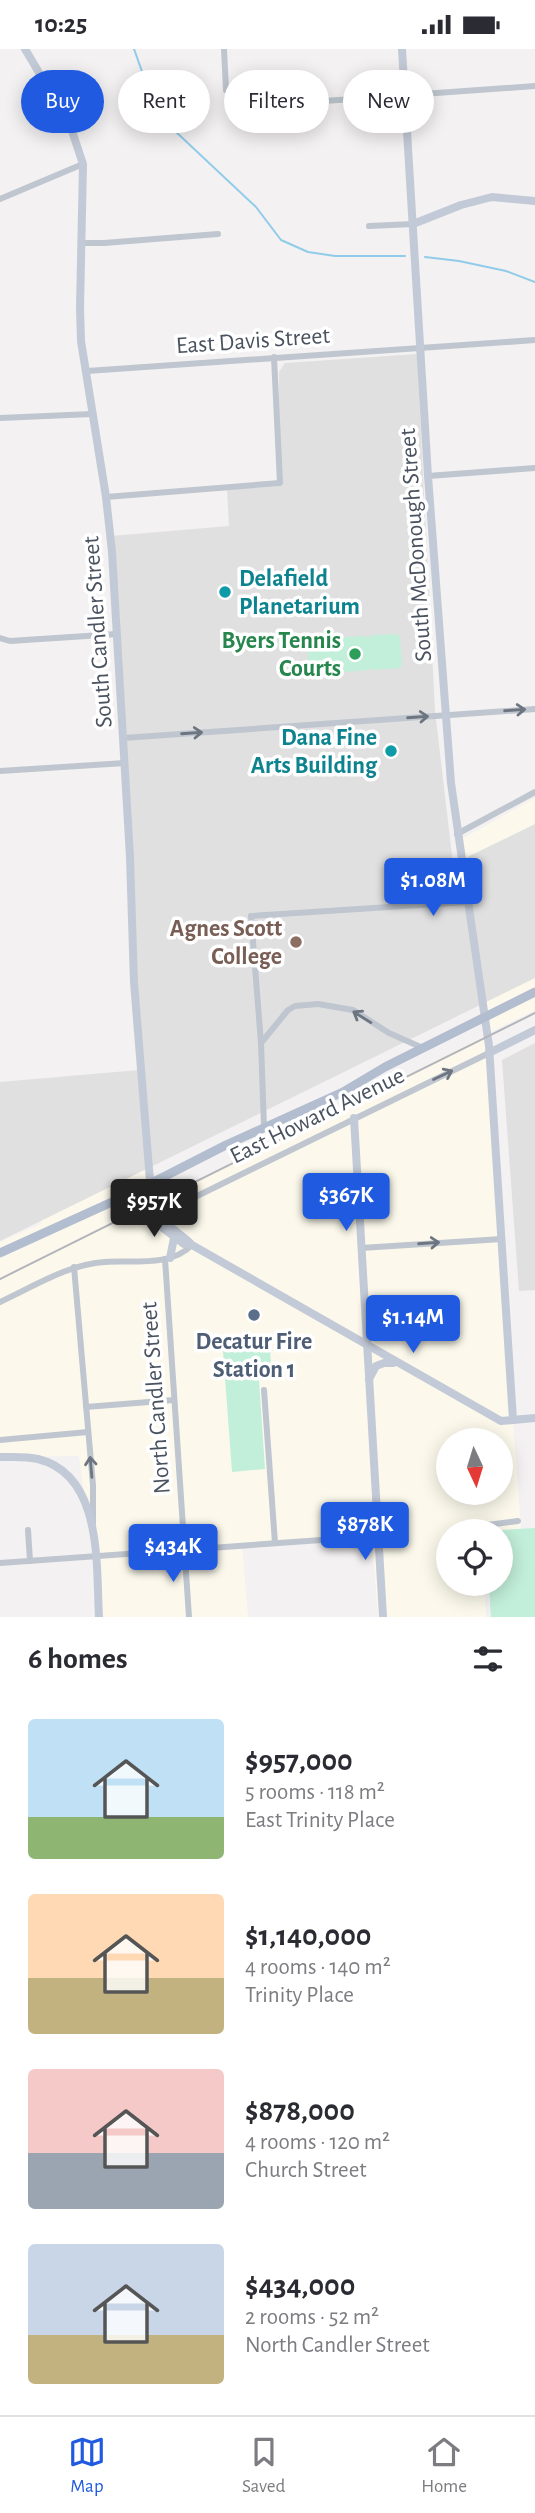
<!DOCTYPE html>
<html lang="en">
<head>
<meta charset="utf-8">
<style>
  :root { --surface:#fff; --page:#f7f7f7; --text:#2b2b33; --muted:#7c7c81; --line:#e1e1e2; --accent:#1f5ae0 }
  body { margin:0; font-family:"Alegreya Sans",sans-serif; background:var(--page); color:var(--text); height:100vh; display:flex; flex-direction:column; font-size:26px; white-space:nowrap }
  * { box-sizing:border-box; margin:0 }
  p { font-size:23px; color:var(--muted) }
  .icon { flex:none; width:38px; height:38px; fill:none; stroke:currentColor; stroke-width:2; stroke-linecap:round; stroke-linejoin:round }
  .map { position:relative; height:1568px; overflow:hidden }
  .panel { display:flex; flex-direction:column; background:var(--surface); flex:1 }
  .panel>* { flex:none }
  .guide { position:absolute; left:21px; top:21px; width:494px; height:63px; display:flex; gap:14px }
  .needle { width:46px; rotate:176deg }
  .controls { position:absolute; left:436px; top:1379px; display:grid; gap:14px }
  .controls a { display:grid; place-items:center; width:77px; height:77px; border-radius:50%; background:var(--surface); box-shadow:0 4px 18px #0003; font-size:35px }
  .price { position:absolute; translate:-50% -60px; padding:0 16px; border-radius:7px; background:var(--accent); color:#fff; font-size:23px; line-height:46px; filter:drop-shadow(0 2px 4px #0008) }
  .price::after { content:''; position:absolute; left:50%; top:42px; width:21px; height:16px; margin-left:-10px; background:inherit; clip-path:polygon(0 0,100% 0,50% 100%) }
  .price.current { background:#222; color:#fff }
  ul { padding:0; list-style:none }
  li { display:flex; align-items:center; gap:21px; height:175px; padding:0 28px }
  li span { display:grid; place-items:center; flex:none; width:196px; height:140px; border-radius:7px; color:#555 }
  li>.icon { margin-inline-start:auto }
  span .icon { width:84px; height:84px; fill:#fffc; stroke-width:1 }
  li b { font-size:30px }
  h2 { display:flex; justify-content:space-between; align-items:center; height:84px; padding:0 28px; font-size:30px }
  .chip { padding:0 24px; border-radius:32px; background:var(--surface); box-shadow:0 4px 18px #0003; font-size:24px; line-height:63px }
  .chip.current { background:var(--accent); color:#fff }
  .status { display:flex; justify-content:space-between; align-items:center; height:49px; padding:0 35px; background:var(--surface); direction:ltr }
  .status svg { height:19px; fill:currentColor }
  .dock { display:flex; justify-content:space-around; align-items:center; height:98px; border-top:2px solid var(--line); background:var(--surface); font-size:19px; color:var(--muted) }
  .dock a { display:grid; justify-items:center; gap:4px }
  .dock .current { color:var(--accent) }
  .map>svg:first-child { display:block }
  .commercial { fill:#fcf9ec; fill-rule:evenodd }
  .education { fill:#e1e0e0 }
  .green { fill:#c2efd9 }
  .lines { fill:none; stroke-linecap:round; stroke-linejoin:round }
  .stream { stroke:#90ccea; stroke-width:2 }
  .street { stroke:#bfc6cf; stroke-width:6 }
  .secondary { stroke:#c3cad7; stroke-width:8 }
  .primary { stroke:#b2bdcf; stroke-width:9 }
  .rail { stroke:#b3b5bb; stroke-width:2 }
  .oneway { stroke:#6c7580 }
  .culture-dot { fill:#0f9aa8; stroke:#fff; stroke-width:2.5 }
  .leisure-dot { fill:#2e9e5b; stroke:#fff; stroke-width:2.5 }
  .education-dot { fill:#8d6e63; stroke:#fff; stroke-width:2.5 }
  .service-dot { fill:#5c6f8a; stroke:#fff; stroke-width:2.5 }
  .labels { text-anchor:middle; stroke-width:7; stroke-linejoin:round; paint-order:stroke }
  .street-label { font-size:24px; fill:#49525e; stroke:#fff }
  .culture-label { font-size:24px; font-weight:bold; fill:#0d838f; stroke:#fff; text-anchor:start }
  .leisure-label { font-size:24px; font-weight:bold; fill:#27864d; stroke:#fff; text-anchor:end }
  .education-label { font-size:24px; font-weight:bold; fill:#785e54; stroke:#fff; text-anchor:end }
  .service-label { font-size:24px; font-weight:bold; fill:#4e5e75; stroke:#fff }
</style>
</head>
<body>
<div class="status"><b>10:25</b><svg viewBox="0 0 49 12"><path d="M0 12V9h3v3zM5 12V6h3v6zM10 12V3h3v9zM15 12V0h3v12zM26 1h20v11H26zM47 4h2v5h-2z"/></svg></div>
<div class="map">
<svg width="535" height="1568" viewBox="0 0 535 1568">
  <rect width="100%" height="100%" fill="#f3f1f1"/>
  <!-- commercial -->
  <g class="commercial">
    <path d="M535,749V961L485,986L460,791Z"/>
    <path d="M485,987L521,1481L448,1482V1535H484L486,1568H378L372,1490L242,1498L248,1568H100L79,1407L0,1408V1193L41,1175L32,1097L146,1088L151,1156ZM448,1391H500V1444H448Z"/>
  </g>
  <!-- education -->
  <g class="education">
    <path d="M417,305L435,662L453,815L535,775V929L0,1192V1033L139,1021L111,487L229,477L227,441L279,437V323L285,314Z"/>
    <path d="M535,994V1241L519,1242L502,1011Z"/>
  </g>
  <!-- green -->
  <g class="green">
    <path d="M397,585L400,588L402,616L400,619L373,621L370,619L368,621L344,623L341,621L339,624L312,625L309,623L307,594L310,590L336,588L339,591L342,588L365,587L368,589L371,586Z"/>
    <path d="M269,1285L272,1330L259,1331L265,1420L232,1423L222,1289Z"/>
    <path d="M535,1479V1568H491L489,1535H500V1482H485Z"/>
  </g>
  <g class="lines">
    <!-- stream -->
    <g class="stream">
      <path d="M134,0L144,28L162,53L175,82L256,158L281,191L308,203L335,207H405"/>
      <path d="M425,208L459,212L506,222L535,233"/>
    </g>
    <!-- street -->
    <g class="street">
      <path d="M224,0L226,41"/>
      <path d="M282,55L535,37"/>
      <path d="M0,150L83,115"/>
      <path d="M369,177L413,175"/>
      <path d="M82,194H104L218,185"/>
      <path d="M87,322L535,291"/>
      <path d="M0,369L92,365"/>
      <path d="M428,427L535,419"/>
      <path d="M106,448L280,434L274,308"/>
      <path d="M0,589L10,592L117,585"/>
      <path d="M123,689L535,660"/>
      <path d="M0,722L125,714"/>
      <path d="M457,785L535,743"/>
      <path d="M261,994L251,867L467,853"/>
      <path d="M264,1078L261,994L288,961L295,957L318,955L353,961L389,984L423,999"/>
      <path d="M163,1167L187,1152L489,1004"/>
      <path d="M361,1199L502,1190"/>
      <path d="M165,1210L189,1568"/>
      <path d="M74,1218L93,1436V1474"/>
      <path d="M0,1253C33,1238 68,1215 105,1213C133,1211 171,1218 192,1196"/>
      <path d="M264,1341L275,1494"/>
      <path d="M86,1358L174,1351"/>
      <path d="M0,1391L88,1383"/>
      <path d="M28,1481L30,1512"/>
      <path d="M480,1482V1477L518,1472"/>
      <path d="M0,1514L378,1487"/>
    </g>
    <!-- secondary -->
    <g class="secondary">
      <path d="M25,0L70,76L83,115L80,259L81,292L106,448L112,503L130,808L134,933L152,1157L163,1179L184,1195L189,1194"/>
      <path d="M402,0L428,427L451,734L489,997L513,1371"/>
      <path d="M413,175L461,156L492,148L535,152"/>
      <path d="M489,1004L535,981"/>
      <path d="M354,1069L383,1568"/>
      <path d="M153,1153C161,1159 163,1170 170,1177C177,1184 186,1189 192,1196L501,1372L535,1369"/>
      <path d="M170,1209L174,1189"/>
      <path d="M369,1330L376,1317L384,1314H393"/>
      <path d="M0,1408C12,1408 26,1407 38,1410C103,1426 96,1516 99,1568"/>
    </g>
    <!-- primary -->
    <path class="primary" d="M0,1204L134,1143L226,1096L343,1043L385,1018L535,943"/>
    <!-- rail -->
    <path class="rail" d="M0,1230L535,964"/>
  </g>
  <!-- one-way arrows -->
  <defs><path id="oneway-shaft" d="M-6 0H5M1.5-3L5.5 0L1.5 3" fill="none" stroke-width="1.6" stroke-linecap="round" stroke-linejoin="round" transform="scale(1.75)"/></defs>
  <g class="oneway">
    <use href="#oneway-shaft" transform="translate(515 661) rotate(-4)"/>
    <use href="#oneway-shaft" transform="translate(418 668) rotate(-4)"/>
    <use href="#oneway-shaft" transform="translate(192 684) rotate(-4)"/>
    <use href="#oneway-shaft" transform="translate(362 968) rotate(-148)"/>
    <use href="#oneway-shaft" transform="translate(443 1026) rotate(-25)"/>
    <use href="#oneway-shaft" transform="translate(429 1194) rotate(-4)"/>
    <use href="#oneway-shaft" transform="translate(91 1418) rotate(-95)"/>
  </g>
  <!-- markers -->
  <g class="culture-dot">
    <circle cx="225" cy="543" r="7"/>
    <circle cx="391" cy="702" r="7"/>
  </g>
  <circle class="leisure-dot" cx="355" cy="605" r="7"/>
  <circle class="education-dot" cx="296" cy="893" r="7"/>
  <circle class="service-dot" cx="254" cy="1266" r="7"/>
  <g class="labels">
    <!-- street labels -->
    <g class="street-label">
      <text transform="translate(253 291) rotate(-4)" y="8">East Davis Street</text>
      <text transform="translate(415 496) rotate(-94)" y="8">South McDonough Street</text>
      <text transform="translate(97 583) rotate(-94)" y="8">South Candler Street</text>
      <text transform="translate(317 1066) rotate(-26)" y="8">East Howard Avenue</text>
      <text transform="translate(155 1349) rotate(-94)" y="8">North Candler Street</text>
    </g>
    <!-- culture labels -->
    <g class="culture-label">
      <text x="239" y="537">Delafield<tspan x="239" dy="28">Planetarium</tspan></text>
      <text x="377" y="696" text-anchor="end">Dana Fine<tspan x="377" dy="28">Arts Building</tspan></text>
    </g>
    <!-- leisure labels -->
    <g class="leisure-label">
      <text x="341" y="599">Byers Tennis<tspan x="341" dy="28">Courts</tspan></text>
    </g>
    <!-- education labels -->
    <g class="education-label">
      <text x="282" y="887">Agnes Scott<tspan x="282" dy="28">College</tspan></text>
    </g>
    <!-- service labels -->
    <g class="service-label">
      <text x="254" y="1300">Decatur Fire<tspan x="254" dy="28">Station 1</tspan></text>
    </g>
  </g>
</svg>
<div class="controls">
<a><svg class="needle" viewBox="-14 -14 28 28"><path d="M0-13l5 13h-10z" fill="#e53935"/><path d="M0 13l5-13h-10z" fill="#7c7c81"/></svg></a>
<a><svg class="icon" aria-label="locate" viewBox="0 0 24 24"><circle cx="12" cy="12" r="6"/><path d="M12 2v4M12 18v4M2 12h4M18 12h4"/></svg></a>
</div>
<b class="price" style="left:433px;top:869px">$1.08M</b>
<b class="price" style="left:346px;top:1184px">$367K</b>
<b class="price current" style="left:154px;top:1190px">$957K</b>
<b class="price" style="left:413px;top:1306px">$1.14M</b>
<b class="price" style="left:365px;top:1513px">$878K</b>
<b class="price" style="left:173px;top:1535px">$434K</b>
<div class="guide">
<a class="chip current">Buy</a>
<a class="chip">Rent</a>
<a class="chip">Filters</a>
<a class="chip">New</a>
</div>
</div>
<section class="panel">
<h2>6 homes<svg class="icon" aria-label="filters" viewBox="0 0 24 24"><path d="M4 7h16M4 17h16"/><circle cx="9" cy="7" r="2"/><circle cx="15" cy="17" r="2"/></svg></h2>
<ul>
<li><span style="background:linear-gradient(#bfe0f5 70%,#8fb573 0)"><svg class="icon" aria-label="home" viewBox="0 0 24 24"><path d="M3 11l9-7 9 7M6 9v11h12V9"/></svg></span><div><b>$957,000</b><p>5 rooms · 118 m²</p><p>East Trinity Place</p></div></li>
<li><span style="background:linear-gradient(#ffd9b3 60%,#c2b280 0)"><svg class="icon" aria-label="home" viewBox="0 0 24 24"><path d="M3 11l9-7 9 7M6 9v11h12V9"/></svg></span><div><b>$1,140,000</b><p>4 rooms · 140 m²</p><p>Trinity Place</p></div></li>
<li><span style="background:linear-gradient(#f6c9c9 60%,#9aa5b1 0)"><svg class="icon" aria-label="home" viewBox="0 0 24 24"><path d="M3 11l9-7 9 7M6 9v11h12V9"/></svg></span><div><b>$878,000</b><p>4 rooms · 120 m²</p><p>Church Street</p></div></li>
<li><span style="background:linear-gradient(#c9d6e8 65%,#c2b280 0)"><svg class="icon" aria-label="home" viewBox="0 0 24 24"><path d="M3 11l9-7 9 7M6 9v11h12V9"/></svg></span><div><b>$434,000</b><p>2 rooms · 52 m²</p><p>North Candler Street</p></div></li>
</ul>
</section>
<nav class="dock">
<a class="current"><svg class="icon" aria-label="map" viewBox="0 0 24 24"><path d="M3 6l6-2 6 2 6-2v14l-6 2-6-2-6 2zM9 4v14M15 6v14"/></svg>Map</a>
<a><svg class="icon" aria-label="saved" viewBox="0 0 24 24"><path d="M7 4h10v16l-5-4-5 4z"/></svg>Saved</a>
<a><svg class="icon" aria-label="home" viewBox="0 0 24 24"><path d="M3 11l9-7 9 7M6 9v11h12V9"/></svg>Home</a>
</nav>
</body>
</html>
